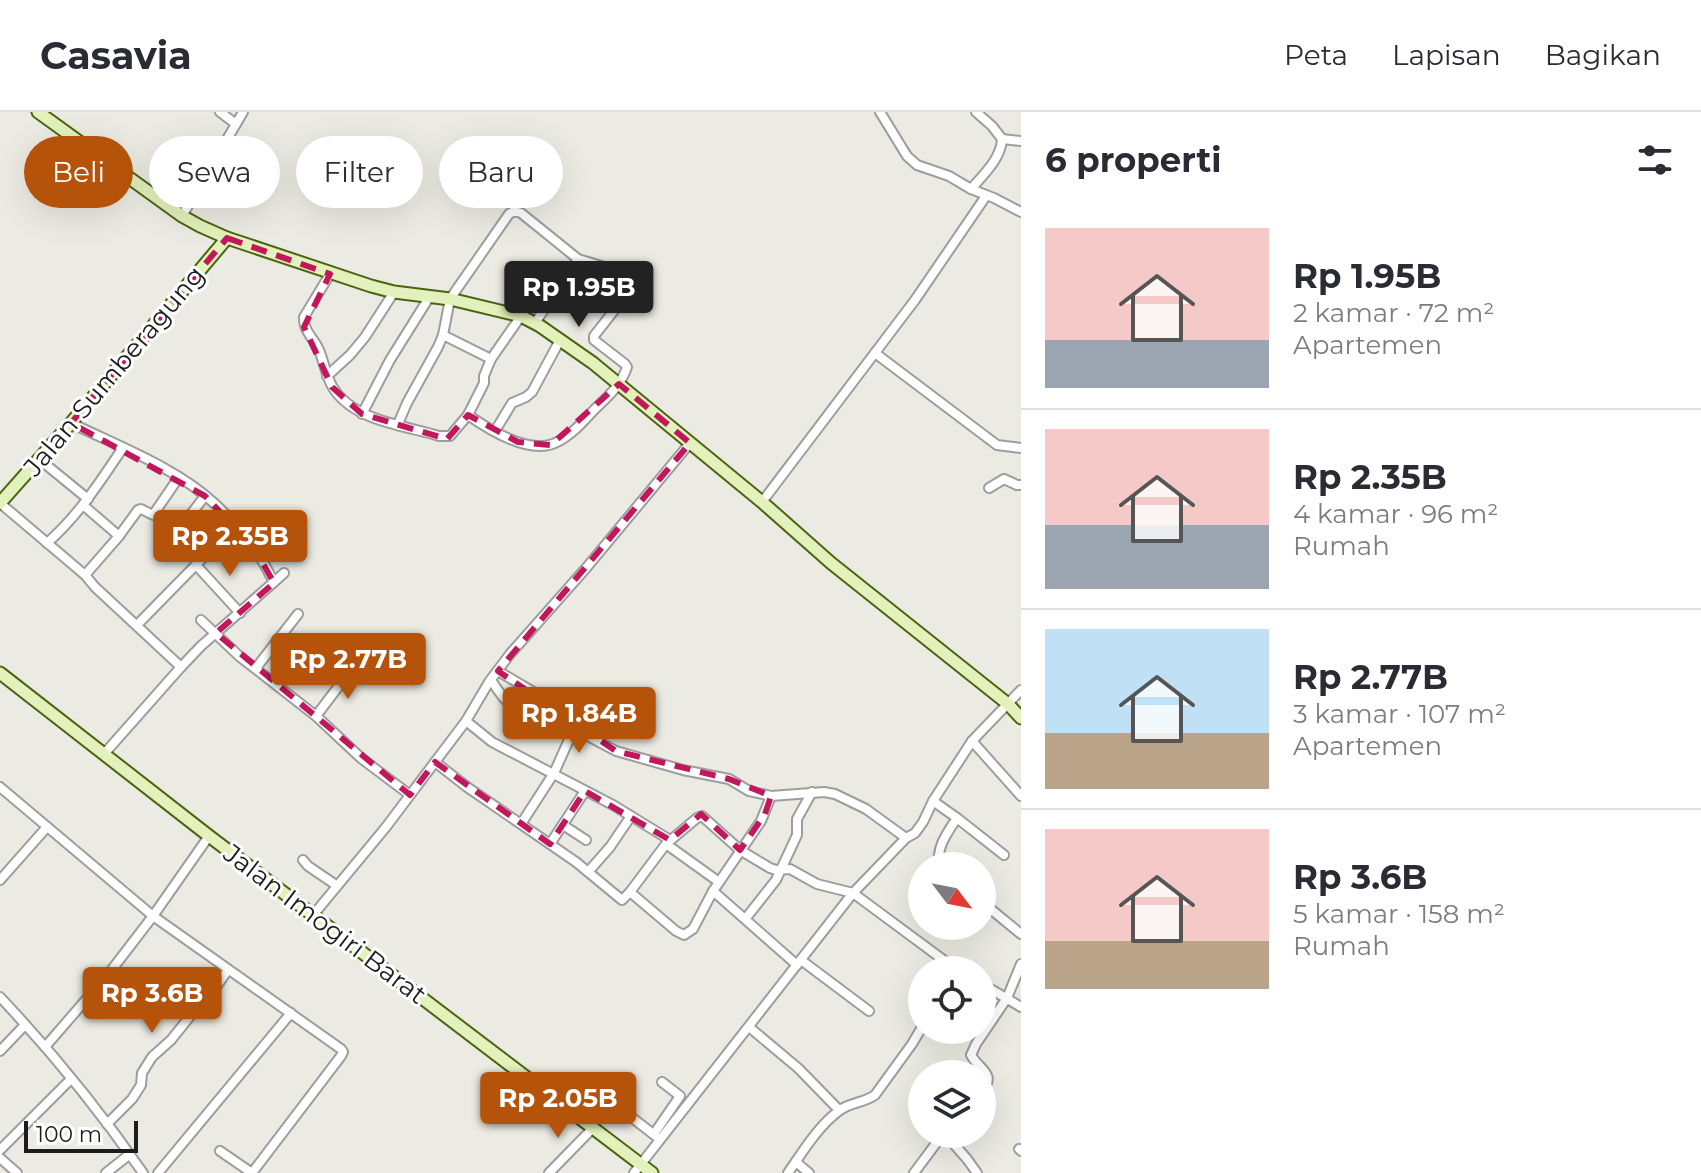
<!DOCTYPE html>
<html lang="id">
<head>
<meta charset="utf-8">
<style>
  :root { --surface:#fff; --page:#f2f2f3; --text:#2b2b33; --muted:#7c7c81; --line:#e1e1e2; --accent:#b45309 }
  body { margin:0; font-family:Montserrat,sans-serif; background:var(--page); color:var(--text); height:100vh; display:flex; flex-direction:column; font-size:30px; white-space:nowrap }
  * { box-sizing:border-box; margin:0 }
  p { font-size:26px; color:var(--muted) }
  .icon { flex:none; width:44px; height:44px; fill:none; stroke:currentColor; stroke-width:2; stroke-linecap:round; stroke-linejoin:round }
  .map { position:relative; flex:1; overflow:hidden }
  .sheet { display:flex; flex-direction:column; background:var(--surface); width:680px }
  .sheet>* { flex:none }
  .guide { position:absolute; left:24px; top:24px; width:760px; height:72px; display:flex; gap:16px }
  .needle { width:52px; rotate:122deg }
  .controls { position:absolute; left:908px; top:740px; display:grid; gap:16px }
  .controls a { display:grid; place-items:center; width:88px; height:88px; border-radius:50%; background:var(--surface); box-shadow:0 8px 32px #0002; font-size:40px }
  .scale { position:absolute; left:24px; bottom:20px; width:114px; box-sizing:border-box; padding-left:8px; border:4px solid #1c1c1c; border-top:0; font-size:22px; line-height:28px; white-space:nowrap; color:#1c1c1c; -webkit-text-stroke:6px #fff; paint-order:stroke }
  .price { position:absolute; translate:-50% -68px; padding:0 18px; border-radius:8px; background:var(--accent); color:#fff; font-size:26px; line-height:52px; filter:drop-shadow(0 2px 4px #0008) }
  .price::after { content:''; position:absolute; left:50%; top:48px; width:24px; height:18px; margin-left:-12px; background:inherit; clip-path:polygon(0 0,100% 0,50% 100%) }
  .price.on { background:#222; color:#fff }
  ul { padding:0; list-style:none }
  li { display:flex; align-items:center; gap:24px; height:200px; padding:0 24px }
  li+li { border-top:2px solid var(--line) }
  li span { display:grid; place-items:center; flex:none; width:224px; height:160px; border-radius:0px; color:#555 }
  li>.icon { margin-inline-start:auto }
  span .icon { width:96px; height:96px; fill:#fffc; stroke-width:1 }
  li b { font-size:34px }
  h2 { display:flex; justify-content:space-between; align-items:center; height:96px; padding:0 24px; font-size:34px }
  .pill { padding:0 28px; border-radius:36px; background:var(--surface); box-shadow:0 8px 32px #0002; font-size:28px; line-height:72px }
  .pill.on { background:var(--accent); color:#fff }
  header { display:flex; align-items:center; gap:48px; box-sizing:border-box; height:112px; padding:0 40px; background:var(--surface); border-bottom:2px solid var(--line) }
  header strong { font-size:38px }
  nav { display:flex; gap:44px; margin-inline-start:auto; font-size:28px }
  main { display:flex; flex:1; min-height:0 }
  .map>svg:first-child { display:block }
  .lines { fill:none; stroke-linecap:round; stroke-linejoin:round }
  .street-casing { stroke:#9d9d9d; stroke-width:12 }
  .secondary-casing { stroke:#4a6411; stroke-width:15 }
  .street { stroke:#fff; stroke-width:8 }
  .secondary { stroke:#e3f1bc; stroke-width:11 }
  .marked { fill:none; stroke:#c2185b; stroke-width:6; stroke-dasharray:16 10; stroke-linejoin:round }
  .labels { text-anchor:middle; stroke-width:6; stroke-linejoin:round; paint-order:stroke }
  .street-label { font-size:26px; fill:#1c1c1c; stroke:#fff }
</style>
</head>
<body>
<header>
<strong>Casavia</strong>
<nav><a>Peta</a><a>Lapisan</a><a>Bagikan</a></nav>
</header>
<main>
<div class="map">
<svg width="1021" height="1061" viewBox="0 0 1021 1061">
  <rect width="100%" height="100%" fill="#ecebe3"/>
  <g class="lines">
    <defs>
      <g id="street">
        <path d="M880,0L907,44L917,53L949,64L971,77L994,86L1021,100"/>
        <path d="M236,12L243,0"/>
        <path d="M1002,27L1021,29"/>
        <path d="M971,77C983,63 1001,47 1002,27L992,14L976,0"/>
        <path d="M182,104L236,12L220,0"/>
        <path d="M330,162L304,205C303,219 314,226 319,238C324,250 326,263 332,274C352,309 404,313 439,324H450L468,303L484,271V264L491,247L521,204"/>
        <path d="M535,211L578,147"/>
        <path d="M443,223L491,247"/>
        <path d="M875,241L997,333L1021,336"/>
        <path d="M327,264L350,243L365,225L394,180"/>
        <path d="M362,302L390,248L430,184"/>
        <path d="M398,312L407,291L438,235L443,223L450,187L509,102L514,99L521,101L578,147L608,156L632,167L634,173L594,224V228L625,252L627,255C621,274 606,286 593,299C581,312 566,329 549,333C524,339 488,317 468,303"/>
        <path d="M495,319L512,291L526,285L532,280L560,228"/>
        <path d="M39,347L88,387"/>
        <path d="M989,376L1004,367L1017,373H1021"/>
        <path d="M762,390L915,188L986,84"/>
        <path d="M0,391L85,463L95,475L181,555L201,534L274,470C267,458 261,444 252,433C241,419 228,404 215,392C177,356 118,334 71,311"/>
        <path d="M83,393L119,424"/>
        <path d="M47,431C78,404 100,370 122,337"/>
        <path d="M201,447L174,424L205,384"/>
        <path d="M196,453L240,501"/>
        <path d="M85,463L119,424L138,398L141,397L153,403L179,365"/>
        <path d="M274,470L284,461"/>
        <path d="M201,508L239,544L316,604L362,647L410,683"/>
        <path d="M137,513L235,413"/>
        <path d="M256,556L298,502"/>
        <path d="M498,559L562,597L586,623L616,639L683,658L729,667L749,679L771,684L824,680L835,682L866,697L906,726"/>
        <path d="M491,568C505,589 506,592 530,603"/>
        <path d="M316,604L354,554"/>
        <path d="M466,609L492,630L613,693L670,728"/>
        <path d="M972,629L1021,684"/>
        <path d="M104,642L181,555"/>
        <path d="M435,650L467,675L576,750L622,788L630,780L666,732L697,706L702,704L740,738L770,756L776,758L790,757L817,772L853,781L957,858"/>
        <path d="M0,675L153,804L341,937L343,940L341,944L252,1061"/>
        <path d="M933,689L957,706C947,721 935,737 940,754"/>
        <path d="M957,706L1004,743"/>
        <path d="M521,712L554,661L576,612"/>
        <path d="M563,713L586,728"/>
        <path d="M550,732L585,679"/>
        <path d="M666,732L719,770"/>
        <path d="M303,748L308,754L336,773"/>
        <path d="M588,760L610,735L631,704"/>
        <path d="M0,768L47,715"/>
        <path d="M713,779L761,709L771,684"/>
        <path d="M630,780L676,819L684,823L693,817L713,779L797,853"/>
        <path d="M982,790L1021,822"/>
        <path d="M314,802L386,715L435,650L466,609L489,570L510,542L587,455L690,331"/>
        <path d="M746,806L776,768L797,723V707L812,680"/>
        <path d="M801,848L869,899"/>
        <path d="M982,872L1021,895"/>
        <path d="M0,885C52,940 100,999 143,1061"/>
        <path d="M749,915L798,956L839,998"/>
        <path d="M45,935L110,860L153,804L209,724"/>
        <path d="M0,939L25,913"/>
        <path d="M982,980C997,961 979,958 971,943L976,932L1007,886L1021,852"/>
        <path d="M617,994L657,1025"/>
        <path d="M107,1012L132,987L141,973L142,961L152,945L171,928L191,903L204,892L228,858"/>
        <path d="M654,1022L680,984L662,970"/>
        <path d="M945,1022L967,1047L977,1061"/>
        <path d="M1019,1037L1021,1039"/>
        <path d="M0,1038L71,967"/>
        <path d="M220,1039L252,1061"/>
        <path d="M0,1046L17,1061"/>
        <path d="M796,1050L809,1061"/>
        <path d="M106,1061L130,1042"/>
        <path d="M158,1061L291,901"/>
        <path d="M549,1061L593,1016"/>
        <path d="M634,1061L853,781L906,726L915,721L923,710L933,689L972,629L1021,578"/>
        <path d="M788,1061C803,1039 819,1013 840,998C851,990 864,991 875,983L912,932L922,915"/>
        <path d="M914,1061L943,1022"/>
      </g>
      <g id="secondary">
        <path d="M38,0L182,104L200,114L227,126L371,174L394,180L450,187L521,204L540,214L593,251L762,390L831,451L1008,592L1021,606"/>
        <path d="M0,391L71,311L227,126"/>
        <path d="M0,561L209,724L652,1061"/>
      </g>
    </defs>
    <!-- street casing -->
    <use href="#street" class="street-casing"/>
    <!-- secondary casing -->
    <use href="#secondary" class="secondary-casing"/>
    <!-- street -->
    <use href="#street" class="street"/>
    <!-- secondary -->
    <use href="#secondary" class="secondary"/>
  </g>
  <!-- marked area -->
  <path class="marked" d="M227,126L330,162L304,215L332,275L362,302L447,327L468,303L518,330L551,333L619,272L690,331L498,559L616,639L729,667L771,684L765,702L740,738L701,702L670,728L585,679L550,732L435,650L410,683L216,521L274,471L254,436L205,384L71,311Z"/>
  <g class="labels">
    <!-- street labels -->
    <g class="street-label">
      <text transform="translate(114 259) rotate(-50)" y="9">Jalan Sumberagung</text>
      <text transform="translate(325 812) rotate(37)" y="9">Jalan Imogiri Barat</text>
    </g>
  </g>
</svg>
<div class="controls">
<a><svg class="needle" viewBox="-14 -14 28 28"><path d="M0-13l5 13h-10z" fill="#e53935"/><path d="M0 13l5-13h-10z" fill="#7c7c81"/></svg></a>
<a><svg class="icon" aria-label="locate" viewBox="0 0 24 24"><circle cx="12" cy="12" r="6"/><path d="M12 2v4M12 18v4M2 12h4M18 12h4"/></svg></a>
<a><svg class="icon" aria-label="layers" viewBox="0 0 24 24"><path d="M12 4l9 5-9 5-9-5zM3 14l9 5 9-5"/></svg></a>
</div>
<div class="scale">100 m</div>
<b class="price on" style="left:579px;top:217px">Rp 1.95B</b>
<b class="price" style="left:230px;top:466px">Rp 2.35B</b>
<b class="price" style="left:348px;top:589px">Rp 2.77B</b>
<b class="price" style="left:579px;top:643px">Rp 1.84B</b>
<b class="price" style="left:152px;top:923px">Rp 3.6B</b>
<b class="price" style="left:558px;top:1028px">Rp 2.05B</b>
<div class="guide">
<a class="pill on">Beli</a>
<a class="pill">Sewa</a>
<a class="pill">Filter</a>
<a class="pill">Baru</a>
</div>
</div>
<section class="sheet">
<h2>6 properti<svg class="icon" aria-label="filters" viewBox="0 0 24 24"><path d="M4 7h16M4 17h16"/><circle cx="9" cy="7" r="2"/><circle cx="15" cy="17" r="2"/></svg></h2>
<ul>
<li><span style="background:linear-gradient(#f6c9c9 70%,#9aa5b1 0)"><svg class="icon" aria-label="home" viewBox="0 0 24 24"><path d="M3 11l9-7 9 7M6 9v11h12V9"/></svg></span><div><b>Rp 1.95B</b><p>2 kamar · 72 m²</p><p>Apartemen</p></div></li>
<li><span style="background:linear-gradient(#f6c9c9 60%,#9aa5b1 0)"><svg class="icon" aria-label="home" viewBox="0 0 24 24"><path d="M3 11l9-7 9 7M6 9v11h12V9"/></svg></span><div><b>Rp 2.35B</b><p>4 kamar · 96 m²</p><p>Rumah</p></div></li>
<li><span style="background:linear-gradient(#bfe0f5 65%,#b9a48a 0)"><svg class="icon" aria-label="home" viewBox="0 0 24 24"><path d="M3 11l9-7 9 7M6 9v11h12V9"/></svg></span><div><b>Rp 2.77B</b><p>3 kamar · 107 m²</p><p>Apartemen</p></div></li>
<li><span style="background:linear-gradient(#f6c9c9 70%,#b9a48a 0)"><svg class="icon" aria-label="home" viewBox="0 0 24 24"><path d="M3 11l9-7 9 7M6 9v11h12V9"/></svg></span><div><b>Rp 3.6B</b><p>5 kamar · 158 m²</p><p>Rumah</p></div></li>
</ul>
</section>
</main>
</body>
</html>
